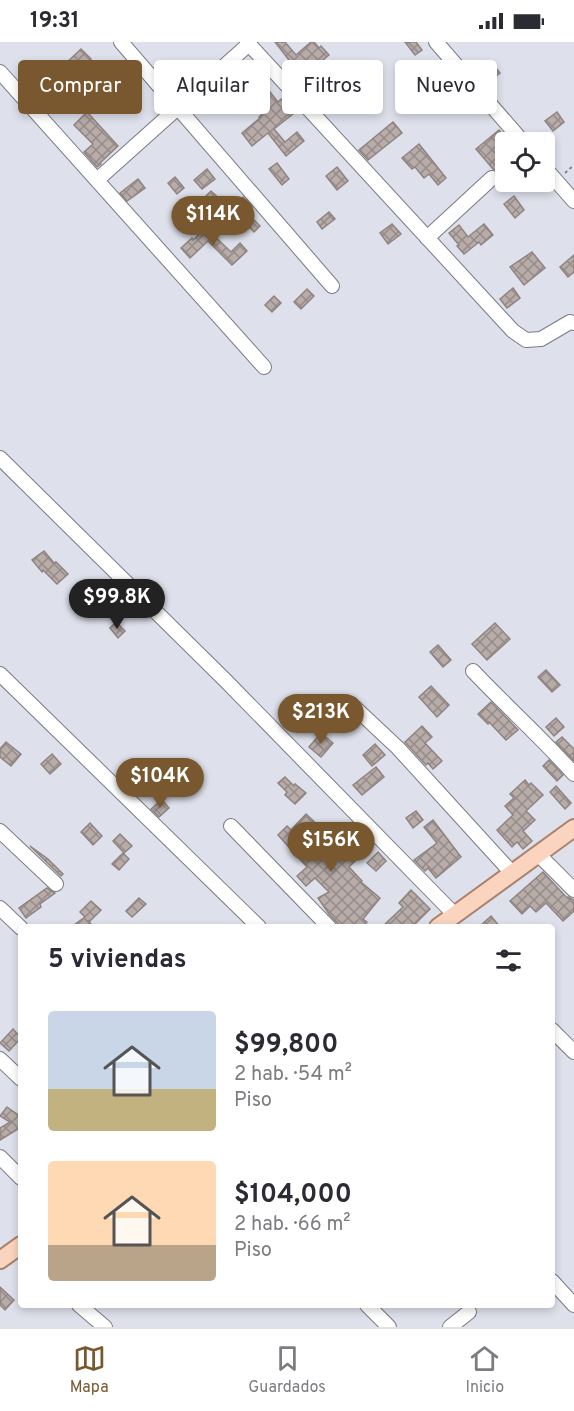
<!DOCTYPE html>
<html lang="es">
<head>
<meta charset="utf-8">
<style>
  :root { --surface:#fff; --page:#f7f7f7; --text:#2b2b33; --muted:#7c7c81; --line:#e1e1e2; --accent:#7a582f }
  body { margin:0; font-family:Overpass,sans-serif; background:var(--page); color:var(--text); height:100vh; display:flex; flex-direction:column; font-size:22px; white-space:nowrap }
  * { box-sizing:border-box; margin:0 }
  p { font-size:20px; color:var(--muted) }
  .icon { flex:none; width:33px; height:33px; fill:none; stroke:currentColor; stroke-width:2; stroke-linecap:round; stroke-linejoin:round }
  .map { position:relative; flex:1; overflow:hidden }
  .side { position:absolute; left:18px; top:882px; width:537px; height:384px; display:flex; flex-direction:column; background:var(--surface); border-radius:6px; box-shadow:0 3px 9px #0003 }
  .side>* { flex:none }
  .top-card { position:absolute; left:18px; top:18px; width:538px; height:54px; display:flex; gap:12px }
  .fabs { position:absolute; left:495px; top:90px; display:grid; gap:12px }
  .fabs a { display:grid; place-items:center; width:60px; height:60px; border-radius:6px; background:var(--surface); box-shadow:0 3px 9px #0003; font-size:30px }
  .price { position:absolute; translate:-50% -51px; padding:0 14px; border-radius:21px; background:var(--accent); color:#fff; font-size:20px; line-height:39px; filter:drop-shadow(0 2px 3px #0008) }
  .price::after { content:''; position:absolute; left:50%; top:36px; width:18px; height:14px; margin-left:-9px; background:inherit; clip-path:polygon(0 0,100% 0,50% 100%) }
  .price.current { background:#222; color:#fff }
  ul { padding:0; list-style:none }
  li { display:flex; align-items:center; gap:18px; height:150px; padding:0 30px }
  li span { display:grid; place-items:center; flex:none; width:168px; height:120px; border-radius:6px; color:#555 }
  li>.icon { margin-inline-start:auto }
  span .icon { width:72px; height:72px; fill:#fffc; stroke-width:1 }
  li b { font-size:26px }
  h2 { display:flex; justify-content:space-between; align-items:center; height:72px; padding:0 30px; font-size:26px }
  .pill { padding:0 21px; border-radius:6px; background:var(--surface); box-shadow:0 3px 9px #0003; font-size:21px; line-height:54px }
  .pill.current { background:var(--accent); color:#fff }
  .status { display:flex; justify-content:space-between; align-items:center; height:42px; padding:0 30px; background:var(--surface); direction:ltr }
  .status svg { height:16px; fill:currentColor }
  .tabs { display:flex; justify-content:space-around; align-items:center; height:84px; border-top:2px solid var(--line); background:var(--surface); font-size:16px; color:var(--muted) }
  .tabs a { display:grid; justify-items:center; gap:3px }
  .tabs .current { color:var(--accent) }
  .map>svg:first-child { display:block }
  .building { fill:url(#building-cross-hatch); stroke:#908481; stroke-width:1.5 }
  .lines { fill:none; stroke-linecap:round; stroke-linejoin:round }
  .minor-casing { stroke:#787a84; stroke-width:16 }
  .major-casing { stroke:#aa816c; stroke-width:20 }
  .path { stroke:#82848b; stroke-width:2; stroke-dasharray:3 3; stroke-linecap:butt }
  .minor { stroke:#fff; stroke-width:14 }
  .major { stroke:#fad4bf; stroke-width:16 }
</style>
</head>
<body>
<div class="status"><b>19:31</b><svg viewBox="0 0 49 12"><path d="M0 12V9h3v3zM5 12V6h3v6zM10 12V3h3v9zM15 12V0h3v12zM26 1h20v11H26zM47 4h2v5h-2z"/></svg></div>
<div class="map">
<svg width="574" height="1285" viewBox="0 0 574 1285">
  <defs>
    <pattern id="building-cross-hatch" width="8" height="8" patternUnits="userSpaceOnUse" patternTransform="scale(1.5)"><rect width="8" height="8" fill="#b8aca9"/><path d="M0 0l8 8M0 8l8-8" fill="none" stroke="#958b89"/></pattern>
  </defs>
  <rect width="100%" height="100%" fill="#dee1eb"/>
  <!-- building -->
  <g class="building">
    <path d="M275,0H285L296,13L311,0H314L319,6L321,4L329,13L323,18L335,33L344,25L357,41L344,51L341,46L337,49L328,38L324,41L312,26L297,38L284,22L289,18Z"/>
    <path d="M405,0H416L422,8L415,13Z"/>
    <path d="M81,7L91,17L56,49L64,57L52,69L29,45L28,46L22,40L34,29L40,36L57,20L62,25Z"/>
    <path d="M491,20L500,31L489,41L479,30Z"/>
    <path d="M246,26L256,38L259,36L278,60L281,57L293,72L274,87L285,100L297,90L304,99L286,114L268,91L252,104L242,91L260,76L259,75L262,72L232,37Z"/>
    <path d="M437,27L445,37L430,49L422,39Z"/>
    <path d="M94,41L106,53L97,61L86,49Z"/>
    <path d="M87,70L118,104L100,121L101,122L97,125L84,110L93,102L74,83Z"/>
    <path d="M557,70L564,80L553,89L545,79Z"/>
    <path d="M393,80L402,91L368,118L359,108Z"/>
    <path d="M499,88L507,98L496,107L506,118V143L501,137L499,130L493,127L476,107Z"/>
    <path d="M419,102L446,136L438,143L429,132L424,136L415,125L412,127L402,116Z"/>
    <path d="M277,121L289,137L282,143L269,127Z"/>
    <path d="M337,125L348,139L337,148L326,134Z"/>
    <path d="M207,127L215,137L202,147L194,138Z"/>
    <path d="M175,135L184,146L177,152L168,141Z"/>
    <path d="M138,137L145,146L127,159L120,151Z"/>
    <path d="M211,149L231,167L243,155L252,165L247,171L260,184L254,190L241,176L232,185L222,176L223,175L203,157Z"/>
    <path d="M514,154L524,168L515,176L504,162Z"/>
    <path d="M329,170L335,177L322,187L317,180Z"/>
    <path d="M392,182L401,192L388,202L380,191Z"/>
    <path d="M484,182L493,193L481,203L479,200L464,212L457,204L459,203L449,191L459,183L468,195Z"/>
    <path d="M206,186L231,210L240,201L247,209L232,223L208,199L190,216L181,206L192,196L193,198Z"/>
    <path d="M532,210L545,226L524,243L510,225Z"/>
    <path d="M574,213V230L568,235L560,225Z"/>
    <path d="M513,246L520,256L507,266L500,257Z"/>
    <path d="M307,247L314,254L301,267L294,260Z"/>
    <path d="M274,254L281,261L272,270L265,263Z"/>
    <path d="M44,509L54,521L56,520L68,532L57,542L43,528L42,530L32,518Z"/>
    <path d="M116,580L125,589L118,596L110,586Z"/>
    <path d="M495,581L510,597L487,618L472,602Z"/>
    <path d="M438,603L451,618L443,625L430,610Z"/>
    <path d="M546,628L560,643L552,650L538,635Z"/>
    <path d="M431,644L449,663L437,675L419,655Z"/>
    <path d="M491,660L518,688L506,698L489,680L488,682L478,672Z"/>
    <path d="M556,676L564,685L554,694L546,685Z"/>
    <path d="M422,684L432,695L425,701L442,719L433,727L428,721L426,723L405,700Z"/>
    <path d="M321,691L333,701L321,715L309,705Z"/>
    <path d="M562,695L574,707V719L556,700Z"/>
    <path d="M6,700L21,712L11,724L0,715V707Z"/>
    <path d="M375,702L385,713L372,724L363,713Z"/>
    <path d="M52,712L61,722L50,732L41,722Z"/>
    <path d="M549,718L563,733L557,739L543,724Z"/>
    <path d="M376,725L384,735L362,753L353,743Z"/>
    <path d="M285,735L294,744L295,742L306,751L295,762L285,753L287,750L278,741Z"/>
    <path d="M525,738L529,743L531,741L543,753L526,769L535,778L523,789L532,799L523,807L517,800L512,805L497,788L513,773L505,764L514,756L510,752Z"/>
    <path d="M556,744L571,761L565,767L550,750Z"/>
    <path d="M162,758L169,766L159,775L151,767Z"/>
    <path d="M416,769L423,778L413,786L406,776Z"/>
    <path d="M306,772L337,801L339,799L357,817L349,825L362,839L361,840L380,856L363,877L367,880L362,885H341L329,872L318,856L329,850L315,836L306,844L297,834L307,825L278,793L287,784L291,788Z"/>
    <path d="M433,778L461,815L436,836L428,826L425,829L414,818L437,801L424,785Z"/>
    <path d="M90,781L102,794L93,803L81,790Z"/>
    <path d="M120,792L132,804L124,811L113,799Z"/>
    <path d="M30,804L48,817L63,832L61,834Z"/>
    <path d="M378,810L386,819L376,829L367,821Z"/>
    <path d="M123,811L129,817L119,828L112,822Z"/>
    <path d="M543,830L567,856L568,855L574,858V869L563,879L546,861L536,870L530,864L522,872L510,859Z"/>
    <path d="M47,846L55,851L40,862L41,865L26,876L19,866Z"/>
    <path d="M411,848L430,867L412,885H382L403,865L399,861Z"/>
    <path d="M139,856L146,862L132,875L126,869Z"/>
    <path d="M91,859L101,868L89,880L88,878L93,885H71L85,875L80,870Z"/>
    <path d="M491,874L500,885H479Z"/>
    <path d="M13,987L21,996L9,1009L0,1001Z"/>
    <path d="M7,1065L21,1075V1085L0,1098V1086L10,1080L0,1074Z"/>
    <path d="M0,1245L14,1258L5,1268L0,1263Z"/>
  </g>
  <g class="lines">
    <defs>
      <g id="minor">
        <path d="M121,0L332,244"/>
        <path d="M247,0L513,289L526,298L541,297L570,280L574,281"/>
        <path d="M436,0L523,100"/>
        <path d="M0,30L264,325"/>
        <path d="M544,125L574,159"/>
        <path d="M97,138L249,2"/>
        <path d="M427,196L492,136"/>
        <path d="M0,416L226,639L455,873"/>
        <path d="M473,629C506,664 542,696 574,732"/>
        <path d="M0,632L259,885"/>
        <path d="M351,662L398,706L512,831"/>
        <path d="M231,784L329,885"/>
        <path d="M0,789L56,842"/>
        <path d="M538,812L574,848"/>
        <path d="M0,866L21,886"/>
        <path d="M552,988L574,1010"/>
        <path d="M0,1017L21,1037"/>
        <path d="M0,1115L21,1136"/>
        <path d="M552,1239L574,1263"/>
        <path d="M79,1263L105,1285"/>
        <path d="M367,1263L389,1285"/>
        <path d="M450,1285L469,1270"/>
      </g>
      <g id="major">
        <path d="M438,885L574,786"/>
        <path d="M0,1218L21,1203"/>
      </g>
    </defs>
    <!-- minor casing -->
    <use href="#minor" class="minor-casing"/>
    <!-- major casing -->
    <use href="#major" class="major-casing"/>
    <!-- path -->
    <path class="path" d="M565,131L574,123"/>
    <!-- minor -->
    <use href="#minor" class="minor"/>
    <!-- major -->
    <use href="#major" class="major"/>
  </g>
</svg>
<div class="fabs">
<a><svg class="icon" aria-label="locate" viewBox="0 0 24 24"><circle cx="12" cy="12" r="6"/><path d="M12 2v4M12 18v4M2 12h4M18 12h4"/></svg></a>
</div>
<b class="price" style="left:213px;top:205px">$114K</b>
<b class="price current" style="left:117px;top:588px">$99.8K</b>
<b class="price" style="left:321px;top:703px">$213K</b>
<b class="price" style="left:160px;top:767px">$104K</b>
<b class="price" style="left:331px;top:831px">$156K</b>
<div class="top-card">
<a class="pill current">Comprar</a>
<a class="pill">Alquilar</a>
<a class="pill">Filtros</a>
<a class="pill">Nuevo</a>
</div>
<section class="side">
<h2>5 viviendas<svg class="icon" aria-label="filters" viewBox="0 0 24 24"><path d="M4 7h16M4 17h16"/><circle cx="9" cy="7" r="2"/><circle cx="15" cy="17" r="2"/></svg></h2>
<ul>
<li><span style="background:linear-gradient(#c9d6e8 65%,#c2b280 0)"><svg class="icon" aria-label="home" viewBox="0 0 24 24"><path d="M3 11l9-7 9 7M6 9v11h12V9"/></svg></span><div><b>$99,800</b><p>2 hab. · 54 m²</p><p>Piso</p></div></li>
<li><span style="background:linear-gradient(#ffd9b3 70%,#b9a48a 0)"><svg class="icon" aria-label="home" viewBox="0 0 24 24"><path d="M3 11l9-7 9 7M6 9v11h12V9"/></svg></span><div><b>$104,000</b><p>2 hab. · 66 m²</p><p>Piso</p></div></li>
</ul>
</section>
</div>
<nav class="tabs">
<a class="current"><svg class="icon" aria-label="map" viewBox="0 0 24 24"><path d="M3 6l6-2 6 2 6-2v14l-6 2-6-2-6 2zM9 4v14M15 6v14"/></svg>Mapa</a>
<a><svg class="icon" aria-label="saved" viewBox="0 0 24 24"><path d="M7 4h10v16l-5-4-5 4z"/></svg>Guardados</a>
<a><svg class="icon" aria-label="home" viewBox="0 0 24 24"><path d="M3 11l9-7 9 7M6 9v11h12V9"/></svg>Inicio</a>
</nav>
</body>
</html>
